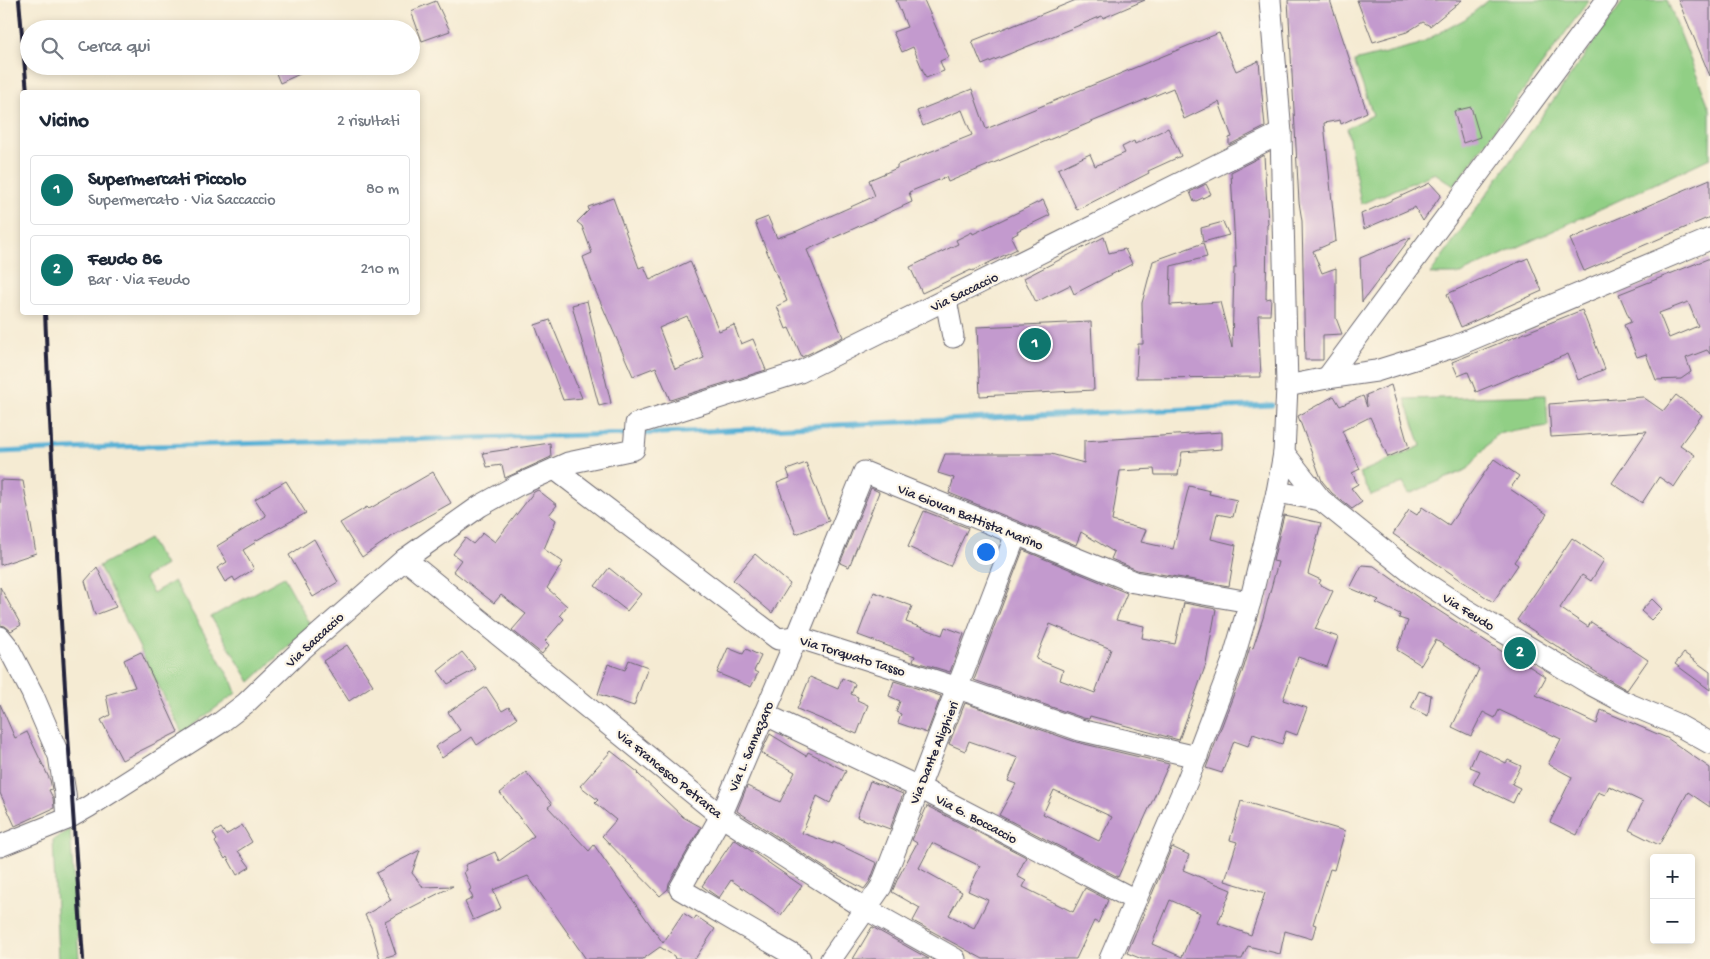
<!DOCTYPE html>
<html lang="it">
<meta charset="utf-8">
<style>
body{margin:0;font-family:"Gochi Hand",sans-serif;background:#f6f6f7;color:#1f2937}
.controls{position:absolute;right:15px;bottom:15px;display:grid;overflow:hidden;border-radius:5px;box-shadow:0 2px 8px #0003}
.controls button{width:45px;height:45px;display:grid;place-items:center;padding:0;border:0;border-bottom:1px solid #e0e1e3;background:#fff;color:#1f2937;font:25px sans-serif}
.you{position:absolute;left:985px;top:551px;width:18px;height:18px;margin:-12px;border:4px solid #fff;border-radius:50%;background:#1a73e8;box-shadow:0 0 0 8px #1a73e833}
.badge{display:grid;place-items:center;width:32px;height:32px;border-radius:50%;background:#0f766e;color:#fff;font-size:16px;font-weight:700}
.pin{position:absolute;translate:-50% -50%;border:2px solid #fff;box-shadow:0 1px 5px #0006}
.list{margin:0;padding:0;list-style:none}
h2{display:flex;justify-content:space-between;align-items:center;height:65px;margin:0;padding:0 20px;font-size:21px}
h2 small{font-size:16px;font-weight:400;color:#747a83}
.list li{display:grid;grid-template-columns:32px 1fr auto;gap:15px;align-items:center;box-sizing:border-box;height:70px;margin:0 10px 10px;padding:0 10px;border:1px solid #e0e1e3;border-radius:5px}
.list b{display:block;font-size:19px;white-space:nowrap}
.list p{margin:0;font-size:16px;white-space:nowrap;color:#747a83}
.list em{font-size:16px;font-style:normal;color:#747a83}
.icon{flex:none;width:28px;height:28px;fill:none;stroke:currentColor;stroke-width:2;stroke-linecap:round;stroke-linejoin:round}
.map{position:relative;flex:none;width:1710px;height:959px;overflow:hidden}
.search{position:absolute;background:#fff;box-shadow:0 2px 8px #0003;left:20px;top:20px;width:400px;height:55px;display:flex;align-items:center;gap:12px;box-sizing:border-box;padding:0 18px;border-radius:28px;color:#747a83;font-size:19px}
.panel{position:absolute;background:#fff;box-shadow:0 2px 8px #0003;left:20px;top:90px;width:400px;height:225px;border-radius:5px}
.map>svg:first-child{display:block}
.green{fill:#91cf85;stroke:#5a7860}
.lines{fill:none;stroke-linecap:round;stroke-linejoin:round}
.stream{stroke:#58b1d5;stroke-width:5}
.building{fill:#c39ace;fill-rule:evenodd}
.minor-casing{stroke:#6c6870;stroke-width:23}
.minor{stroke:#fff;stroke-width:21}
.rail{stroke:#22223b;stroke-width:4}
.labels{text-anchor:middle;stroke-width:4.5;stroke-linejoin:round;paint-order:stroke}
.street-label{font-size:14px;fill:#22223b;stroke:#fcf5e5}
</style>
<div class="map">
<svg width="1710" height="959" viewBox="0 0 1710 959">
<rect width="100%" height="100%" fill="#fcf5e5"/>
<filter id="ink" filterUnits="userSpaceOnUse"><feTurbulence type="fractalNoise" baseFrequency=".02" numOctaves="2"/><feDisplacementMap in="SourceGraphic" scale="10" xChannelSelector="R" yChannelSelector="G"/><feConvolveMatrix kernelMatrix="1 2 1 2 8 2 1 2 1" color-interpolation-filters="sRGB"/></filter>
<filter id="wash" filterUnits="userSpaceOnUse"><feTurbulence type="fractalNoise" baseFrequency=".0096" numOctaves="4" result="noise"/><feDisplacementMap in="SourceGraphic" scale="20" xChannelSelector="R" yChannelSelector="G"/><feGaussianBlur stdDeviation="1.12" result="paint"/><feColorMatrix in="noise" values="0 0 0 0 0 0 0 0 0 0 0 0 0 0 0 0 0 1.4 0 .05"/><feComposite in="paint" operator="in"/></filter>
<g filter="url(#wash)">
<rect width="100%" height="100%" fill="#f5ebd3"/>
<!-- green -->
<g class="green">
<path d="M1489,0H1589L1454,186L1435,173L1361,204L1347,128L1373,115L1354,61L1417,45L1465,19Z"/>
<path d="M1624,0H1667L1710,109V158L1460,274H1430Z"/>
<path d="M1546,395L1548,426L1496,434L1468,469L1409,494L1403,483L1371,495L1359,473L1421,446L1405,399Z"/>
<path d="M149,539L165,565L144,578L153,593L174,581L232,682L236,693L182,733L99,566Z"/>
<path d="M284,577L311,625L250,682L211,617Z"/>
<path d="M70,829L79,959H58L53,840Z"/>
</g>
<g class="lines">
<!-- stream -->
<g class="stream">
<path d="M641,434L1272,405"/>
<path d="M0,452L114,447L630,434"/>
</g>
</g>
<g id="blocks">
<!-- building -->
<g class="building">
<path d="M896,0H924L949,57L940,61L944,71L926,78L913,47L902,52L893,32L907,27Z"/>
<path d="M1076,0H1145L1103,18L1102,16L982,65L972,41L1010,26V27Z"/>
<path d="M1288,0H1330L1367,112L1341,124L1340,120L1324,123L1336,241L1313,251L1322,273L1336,268V318L1342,334L1323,335V360H1305L1302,221L1299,202Z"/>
<path d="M1357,0H1462L1430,26L1423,22L1407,32L1373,42Z"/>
<path d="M1678,0H1710V76Z"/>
<path d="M436,1L450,31L422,41L411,11Z"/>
<path d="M1219,33L1236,71L1259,61L1265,127L1229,145V138L1232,137L1219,102L1184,119L1173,88L948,182L946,177L909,192L912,202L807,250L843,337L802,357L789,328L786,329L777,306L787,301L755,222L768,217L777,238L797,231L875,196L869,180L897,168V165L972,135L962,110L923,126L917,111L972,89L986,129Z"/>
<path d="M273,66H317L280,83Z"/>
<path d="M1471,107L1480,137L1463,143L1454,111Z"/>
<path d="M1168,128L1181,156L1148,171L1149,173L1077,210L1058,169L1090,154L1095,166L1125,153L1122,147L1134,141L1135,144Z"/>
<path d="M1264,155L1268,224L1267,225L1266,299L1271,298L1270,315H1258L1261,377L1136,378L1138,344H1143L1142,303L1153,261L1203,243L1207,257L1171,266L1170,305L1220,302L1232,348L1234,268H1236L1231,172Z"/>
<path d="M1710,179V217L1584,271L1570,239Z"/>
<path d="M1430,183L1441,195L1423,221L1415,207L1364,229L1361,214Z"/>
<path d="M1206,184L1211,194L1194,202L1190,192Z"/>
<path d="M613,198L639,268L644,266L650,280L690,261L719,331L734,325L741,344L753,339L766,370L670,400L656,367L633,376L593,285L583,257L592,253L582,226L577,222L589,210L588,207ZM687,316L704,358L675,369L659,328Z"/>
<path d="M1043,200L1050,215L1017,231L1018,233L1011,237L1017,249L972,271L971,270L922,293L910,267L958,244L956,240L972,232L973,234Z"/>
<path d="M1223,222L1229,235L1203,242L1201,228Z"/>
<path d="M1104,237L1109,253L1125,249L1132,264L1074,294L1070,285L1036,302L1024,278Z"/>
<path d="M1411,237L1362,302L1360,258Z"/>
<path d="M1528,258L1542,291L1461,327L1447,294Z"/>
<path d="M1710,258V354L1707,350L1686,358L1691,372L1681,379L1656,380L1646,354L1637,357L1624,325L1631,322L1619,294ZM1688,302L1698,326L1669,338L1659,313Z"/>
<path d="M587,301L611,403L599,406L572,305Z"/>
<path d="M1582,310L1605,369L1578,380L1568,354L1476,392L1468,372L1458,376L1452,362Z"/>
<path d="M550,320L582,398L563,400L535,325Z"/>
<path d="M1091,322L1094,390L980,396L977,327Z"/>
<path d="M1391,385L1409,448L1388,457L1370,417L1342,431L1360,469L1352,473L1358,484L1351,488L1362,502L1352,509L1332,493L1322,481L1298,416L1334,396L1340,406L1363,396L1367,407L1366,395Z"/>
<path d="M1676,395L1702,415L1680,445L1695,455L1674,487L1659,477L1642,503L1612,483L1647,431L1551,437L1549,404L1643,397L1663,411Z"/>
<path d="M1222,432V449L1182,452L1178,475H1155L1154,469L1120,471L1112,521L1146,530L1141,542L1173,549L1189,486L1210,491L1209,494L1237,500L1233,517L1217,514L1211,539L1236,545L1229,586L1137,570L1111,559L1114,552L1081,532L1076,545L949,493L954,478L938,473L945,454H1051L1084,463V441Z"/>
<path d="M550,443L551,457L505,478L502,465L487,467L483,453Z"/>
<path d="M1494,459L1519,476L1510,489L1547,514L1514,562L1518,565L1493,602L1393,534L1409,510L1417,515L1422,507L1449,525Z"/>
<path d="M806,463L829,521L796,534L777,483L790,478L787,470Z"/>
<path d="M433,472L451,503L394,535L362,557L340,523L367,507L369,509Z"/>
<path d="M0,480L23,481L36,553L0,565Z"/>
<path d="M286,481L306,513L255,541L256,542L243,550L254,569L235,581L233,577L225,582L217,568L227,562L217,546L266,516L255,499Z"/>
<path d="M871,488L879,492L849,567L840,563Z"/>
<path d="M538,490L557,505L549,515L556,520L544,549L563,562L547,588L567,606L560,615L564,619L545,641L549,645L542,654L512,630L526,614L501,595L494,603L453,571L461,560L453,554L465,538L473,544L483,533L495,542L534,492Z"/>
<path d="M924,511L968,528L950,566L908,547Z"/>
<path d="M1284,515L1321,523L1308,574L1321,580L1319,584L1333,591L1315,629L1338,637L1327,667L1298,657L1283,700L1307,708L1297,735L1286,731L1282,744L1253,734L1248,746L1234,741L1222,773L1206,768L1244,667L1250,647L1253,648L1263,618L1278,562L1273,561Z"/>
<path d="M1572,538L1604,560L1591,581L1582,575L1560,608L1588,627L1591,622L1648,660L1627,690L1599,674L1517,620Z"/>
<path d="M314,539L338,582L313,597L289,555Z"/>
<path d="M1023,550L1127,593L1116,620L1144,626L1142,638L1175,644L1184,603L1216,609L1206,664L1179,740L1090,716L1089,719L1083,718L974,680ZM1050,624L1111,649L1095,693L1060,680L1063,670L1036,659Z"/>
<path d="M755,554L790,584L772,613L733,580Z"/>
<path d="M1362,565L1374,566L1419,598L1512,658L1513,656L1546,677L1536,695L1597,724L1601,710L1667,738L1710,768V807L1688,792L1659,845L1629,830L1643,802L1609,786L1605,795L1598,792L1577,835L1550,822L1572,777L1548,764L1561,739L1499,710L1495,718L1483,712L1471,736L1452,727L1479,669L1436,640L1421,665L1397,650L1408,621L1399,618L1400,614L1376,603L1379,600L1350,588Z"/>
<path d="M97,567L116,607L95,615L85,581Z"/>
<path d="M609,568L641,594L627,611L595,586Z"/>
<path d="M0,587L21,625L11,631L5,626L0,625Z"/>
<path d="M874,592L912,606L906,622L942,635L945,627L964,634L950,672L913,661L915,656L858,635Z"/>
<path d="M1652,599L1662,609L1651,620L1641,611Z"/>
<path d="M347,645L373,685L349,701L323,661Z"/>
<path d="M728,648L743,654L746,649L761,656L754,671L758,673L751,687L717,673Z"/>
<path d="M141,652L178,732L122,760L101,720L110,715L106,695L135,687L124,660Z"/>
<path d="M462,652L476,669L448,684L438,671Z"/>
<path d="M1684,653L1710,672V690L1675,664Z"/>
<path d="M629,660L648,667L634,706L598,694L608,664L625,670Z"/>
<path d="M810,677L838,689L842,678L855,684L851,694L858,697L857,700L868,705L857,734L797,709Z"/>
<path d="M894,681L941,696L927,733L898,723L901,714L896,712L900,701L889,696Z"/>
<path d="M486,687L502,711L509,707L517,718L477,745L472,737L442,758L435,747L460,730L448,712Z"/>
<path d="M1419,691L1431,695L1428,716L1411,708Z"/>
<path d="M965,703L1076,742L1169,764L1118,877L999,815L1016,784L1008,781L1018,758L969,741L965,751L949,744ZM1054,790L1112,817L1099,841L1043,814Z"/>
<path d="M0,704L15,738L27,732L50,780L52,789L49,790L53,798L54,808L15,826L0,793Z"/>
<path d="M770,734L806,756L808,752L846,771L830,803L817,796L802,833L833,844V842L877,863L870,881L864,889L827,869L737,811L747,786L780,802L795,772L761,753Z"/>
<path d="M1478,749L1506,763L1508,760L1521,766L1512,784L1520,788L1513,803L1473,784L1480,771L1470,767Z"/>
<path d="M611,751L639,773L638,774L683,817L701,827L669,883L668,889L660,896L602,836L616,820L595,803L598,800L580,786Z"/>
<path d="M526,772L552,804L548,807L589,851L594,845L663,943L683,913L694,920L696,916L715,929L695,959H675L674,956L660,947L643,959H586L528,876L493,890L501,908L473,920L465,902L473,898L469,890L471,889L464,872L467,870L465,865L495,852L499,861L534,836L500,793Z"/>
<path d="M870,781L903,794L890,829L857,817Z"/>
<path d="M1241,801L1345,831L1334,870L1330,869L1313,924L1316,925L1312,939L1285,931L1280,954L1248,946L1242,959H1142L1127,953L1172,847L1189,855L1183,870L1231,890L1218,923L1251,935L1265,893L1225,881L1237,842L1230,840ZM1170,900L1200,913L1182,957L1152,944Z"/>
<path d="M927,806L1026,857L1017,876L1026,881L1023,887L1073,912L1085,888L1108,900L1098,923L1094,921L1076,959H983L913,921L920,908L892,892L898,878L917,843L912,840ZM932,843L980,866L968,891L988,900L974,928L949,915L962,892L919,868Z"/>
<path d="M242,825L252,842L238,851L250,867L237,875L227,857L225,859L215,842L217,840L213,833L221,828L226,835Z"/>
<path d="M734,839L802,886L781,915L731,880L719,898L702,886Z"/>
<path d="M420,850L412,873L423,887L453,886L385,921L396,954L380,959L371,927L365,915L391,900L376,873Z"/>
<path d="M872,927L929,959H853Z"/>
</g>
</g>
</g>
<g filter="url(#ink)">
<use href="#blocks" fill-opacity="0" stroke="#6c6870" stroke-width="1"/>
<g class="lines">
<defs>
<g id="minor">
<path d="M946,300L953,337"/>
<path d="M1327,378L1607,0"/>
<path d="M1287,386L1327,378L1376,371L1453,347L1710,239"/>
<path d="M1284,453L1321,500L1418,578L1465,609L1592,685L1624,702L1676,724L1710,743"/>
<path d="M555,469L778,639L797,637L958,688L1080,730L1197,757"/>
<path d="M1277,492L1321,500"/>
<path d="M405,559L721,816L866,909L955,959"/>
<path d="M0,637L8,647L32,693L59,756L65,793L67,819"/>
<path d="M764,714L918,787L1135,900"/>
<path d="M0,846L67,819L88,807L220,723L246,703L301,650L405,559L480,506L518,485L568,463L634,449L636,424L800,372L1281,133"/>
<path d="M800,959L680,889L721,816L797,637L864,472L1134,582L1250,602"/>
<path d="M831,959L881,887L1016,534"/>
<path d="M1110,959L1188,779L1232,663L1250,602L1277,492L1284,453L1287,386L1281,133L1270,0"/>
</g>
</defs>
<!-- minor casing -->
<use href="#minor" class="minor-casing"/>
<!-- minor -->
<use href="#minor" class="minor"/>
<!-- rail -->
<g class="rail">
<path d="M19,0L27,92"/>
<path d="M45,312C54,528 68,744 83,959"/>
</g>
</g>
</g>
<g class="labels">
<!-- street labels -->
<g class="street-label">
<text transform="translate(964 291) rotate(-26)" y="5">Via Saccaccio</text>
<text transform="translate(971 516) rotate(22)" y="5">Via Giovan Battista Marino</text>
<text transform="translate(1469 611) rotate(32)" y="5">Via Feudo</text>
<text transform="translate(314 639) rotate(-43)" y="5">Via Saccaccio</text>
<text transform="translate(853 655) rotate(17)" y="5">Via Torquato Tasso</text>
<text transform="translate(750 746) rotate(-67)" y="5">Via L. Sannazaro</text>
<text transform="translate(933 752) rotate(-68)" y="5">Via Dante Alighieri</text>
<text transform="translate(670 773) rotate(39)" y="5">Via Francesco Petrarca</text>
<text transform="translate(977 818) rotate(28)" y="5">Via G. Boccaccio</text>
</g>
</g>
</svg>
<div class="controls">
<button>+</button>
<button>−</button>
</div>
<div class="you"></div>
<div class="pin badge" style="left:1035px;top:344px">1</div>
<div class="pin badge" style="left:1520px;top:653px">2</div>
<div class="search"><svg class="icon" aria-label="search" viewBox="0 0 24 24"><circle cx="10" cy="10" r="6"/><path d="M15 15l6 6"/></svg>Cerca qui</div>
<section class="panel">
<h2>Vicino<small>2 risultati</small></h2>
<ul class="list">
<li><span class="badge">1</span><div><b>Supermercati Piccolo</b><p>Supermercato · Via Saccaccio</p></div><em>80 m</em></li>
<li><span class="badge">2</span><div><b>Feudo 86</b><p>Bar · Via Feudo</p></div><em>210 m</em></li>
</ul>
</section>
</div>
